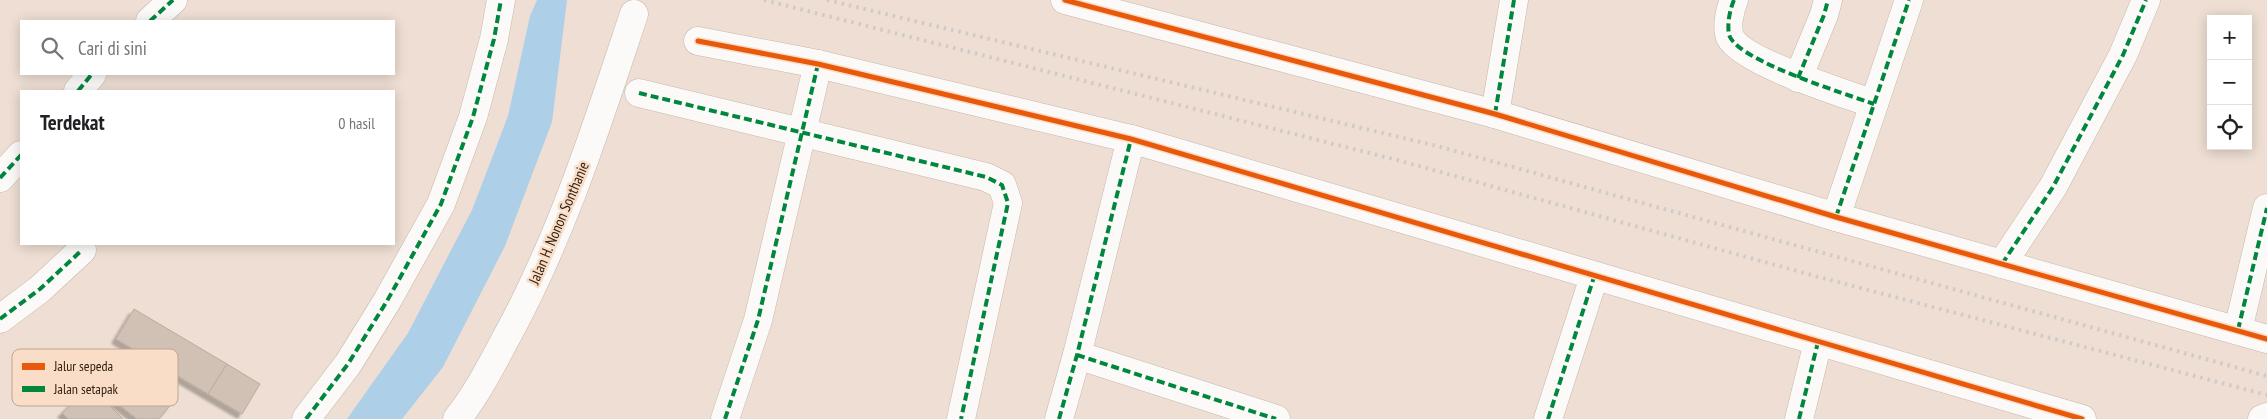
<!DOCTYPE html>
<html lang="id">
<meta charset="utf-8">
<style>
body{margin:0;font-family:"PT Sans Narrow",sans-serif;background:#f6f6f6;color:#202124}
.controls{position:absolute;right:15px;top:15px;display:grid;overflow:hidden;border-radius:0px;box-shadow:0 2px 12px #0003}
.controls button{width:45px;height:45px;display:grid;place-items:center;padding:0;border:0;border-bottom:1px solid #e0e0e0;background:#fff;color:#202124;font:25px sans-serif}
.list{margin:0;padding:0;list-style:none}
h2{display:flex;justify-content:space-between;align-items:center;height:65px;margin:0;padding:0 20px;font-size:21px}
h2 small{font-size:16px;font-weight:400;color:#757577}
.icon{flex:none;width:28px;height:28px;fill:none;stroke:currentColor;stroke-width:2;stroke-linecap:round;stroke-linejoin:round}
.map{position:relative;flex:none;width:2267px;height:419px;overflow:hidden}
.search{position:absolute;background:#fff;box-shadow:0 2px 12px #0003;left:20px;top:20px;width:375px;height:55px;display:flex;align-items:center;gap:12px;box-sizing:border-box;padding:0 18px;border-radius:0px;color:#757577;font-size:19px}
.panel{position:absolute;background:#fff;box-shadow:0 2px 12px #0003;left:20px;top:90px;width:375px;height:155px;border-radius:0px}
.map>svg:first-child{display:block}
.water{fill:#aecfe8}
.building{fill:#d1c1b4;stroke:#baab9f;filter:url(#shadow)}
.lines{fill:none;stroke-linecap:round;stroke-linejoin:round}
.minor-casing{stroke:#c6b7ab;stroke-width:29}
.tertiary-casing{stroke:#c6b7ab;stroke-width:29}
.minor{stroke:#fcfaf8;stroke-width:28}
.tertiary{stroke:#fcfaf8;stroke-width:28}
.rail{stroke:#d0cbc8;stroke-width:4;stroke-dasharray:2.5 5;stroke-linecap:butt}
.quiet{stroke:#00873e;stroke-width:4;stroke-dasharray:8 4;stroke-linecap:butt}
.cycleway-casing{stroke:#faddc7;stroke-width:8}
.cycleway{stroke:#e8590c;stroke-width:5}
.labels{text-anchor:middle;stroke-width:5;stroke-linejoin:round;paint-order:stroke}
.street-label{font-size:15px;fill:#322112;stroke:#faddc7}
.key{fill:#faddc7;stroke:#bea591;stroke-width:1}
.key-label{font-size:14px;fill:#322112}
</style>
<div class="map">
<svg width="2267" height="419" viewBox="0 0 2267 419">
<defs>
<filter id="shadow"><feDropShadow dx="-4.5" dy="4.5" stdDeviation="1" flood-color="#0004"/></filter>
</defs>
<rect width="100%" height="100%" fill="#eeded3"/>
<!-- water -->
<path class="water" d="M537,0H567L552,122L505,246L443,367L402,419H347L408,333L472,210L508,116L530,16Z"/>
<!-- building -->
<g class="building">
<path d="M134,309L227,364L208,394L116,339Z"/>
<path d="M227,364L260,384L242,414L208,394Z"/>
<path d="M134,372L172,403L159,419H137L113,400Z"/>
<path d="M90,386L123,419H68L62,413Z"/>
</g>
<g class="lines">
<defs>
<g id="minor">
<path d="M1065,0L1495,114L1836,217L2267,339"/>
<path d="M1734,0C1730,9 1726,27 1730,37C1742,62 1846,94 1874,104"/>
<path d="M150,21L173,0"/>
<path d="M698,41L818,64L1131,139L2082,419"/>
<path d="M1798,78L1824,15L1828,0"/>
<path d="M78,91L92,74"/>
<path d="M639,93L986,177L1002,185L1008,203L961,419"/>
<path d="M1495,114L1514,0"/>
<path d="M0,178L21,155"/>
<path d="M1836,217L1909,0"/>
<path d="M2002,264L2053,187L2123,55L2146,0"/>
<path d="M0,319L40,289L82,250"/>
<path d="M2238,330L2267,208"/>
<path d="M1077,355L1276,419"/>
<path d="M306,419L348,364L387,301L441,204L473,117L494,39L501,0"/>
<path d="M725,419L758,320L818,64"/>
<path d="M1059,419L1077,355L1131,139"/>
<path d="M1548,419L1594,277"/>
<path d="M1799,419L1818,342"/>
<path d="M2262,419L2267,417"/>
</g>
<path id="tertiary" d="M457,419C477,394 491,366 506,338C562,236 597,125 634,14"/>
</defs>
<!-- minor casing -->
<use href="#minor" class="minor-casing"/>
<!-- tertiary casing -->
<use href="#tertiary" class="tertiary-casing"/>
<!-- minor -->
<use href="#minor" class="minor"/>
<!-- tertiary -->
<use href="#tertiary" class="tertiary"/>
<!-- rail -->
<g class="rail">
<path d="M764,0L1397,160L1815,276L2267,395"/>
<path d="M827,0L1437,146L2267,376"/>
</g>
<!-- quiet -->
<g class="quiet">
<path d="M1734,0C1730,9 1726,27 1730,37C1742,62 1846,94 1874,104"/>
<path d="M150,21L173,0"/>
<path d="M1798,78L1824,15L1828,0"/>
<path d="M78,91L92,74"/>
<path d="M639,93L986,177L1002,185L1008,203L961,419"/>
<path d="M1495,114L1514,0"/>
<path d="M0,178L21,155"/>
<path d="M1836,217L1909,0"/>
<path d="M2002,264L2053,187L2123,55L2146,0"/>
<path d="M0,319L40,289L82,250"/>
<path d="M2238,330L2267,208"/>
<path d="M1077,355L1276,419"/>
<path d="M306,419L348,364L387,301L441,204L473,117L494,39L501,0"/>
<path d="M725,419L758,320L818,64"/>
<path d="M1059,419L1077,355L1131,139"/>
<path d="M1548,419L1594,277"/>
<path d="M1799,419L1818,342"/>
</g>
<defs>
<g id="cycleway">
<path d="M1065,0L1495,114L1836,217L2267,339"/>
<path d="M698,41L818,64L1131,139L2082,419"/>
</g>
</defs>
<!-- cycleway casing -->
<use href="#cycleway" class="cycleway-casing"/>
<!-- cycleway -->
<use href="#cycleway" class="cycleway"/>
</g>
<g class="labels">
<!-- street labels -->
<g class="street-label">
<text transform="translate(559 223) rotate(-67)" y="5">Jalan H. Nonon Sonthanie</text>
</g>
</g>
<!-- legend -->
<rect x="12" y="349" width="166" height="57" rx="8" class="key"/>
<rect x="22" y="363" width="23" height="7" fill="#e8590c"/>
<rect x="22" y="386" width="23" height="6" fill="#00873e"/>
<g class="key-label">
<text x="54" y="371">Jalur sepeda</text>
<text x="54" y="394">Jalan setapak</text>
</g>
</svg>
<div class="controls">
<button>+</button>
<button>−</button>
<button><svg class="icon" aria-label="locate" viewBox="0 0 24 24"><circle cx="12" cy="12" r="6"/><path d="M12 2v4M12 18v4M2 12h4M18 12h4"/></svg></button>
</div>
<div class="search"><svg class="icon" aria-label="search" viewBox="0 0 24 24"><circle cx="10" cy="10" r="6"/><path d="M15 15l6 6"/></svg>Cari di sini</div>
<section class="panel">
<h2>Terdekat<small>0 hasil</small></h2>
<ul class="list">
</ul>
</section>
</div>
